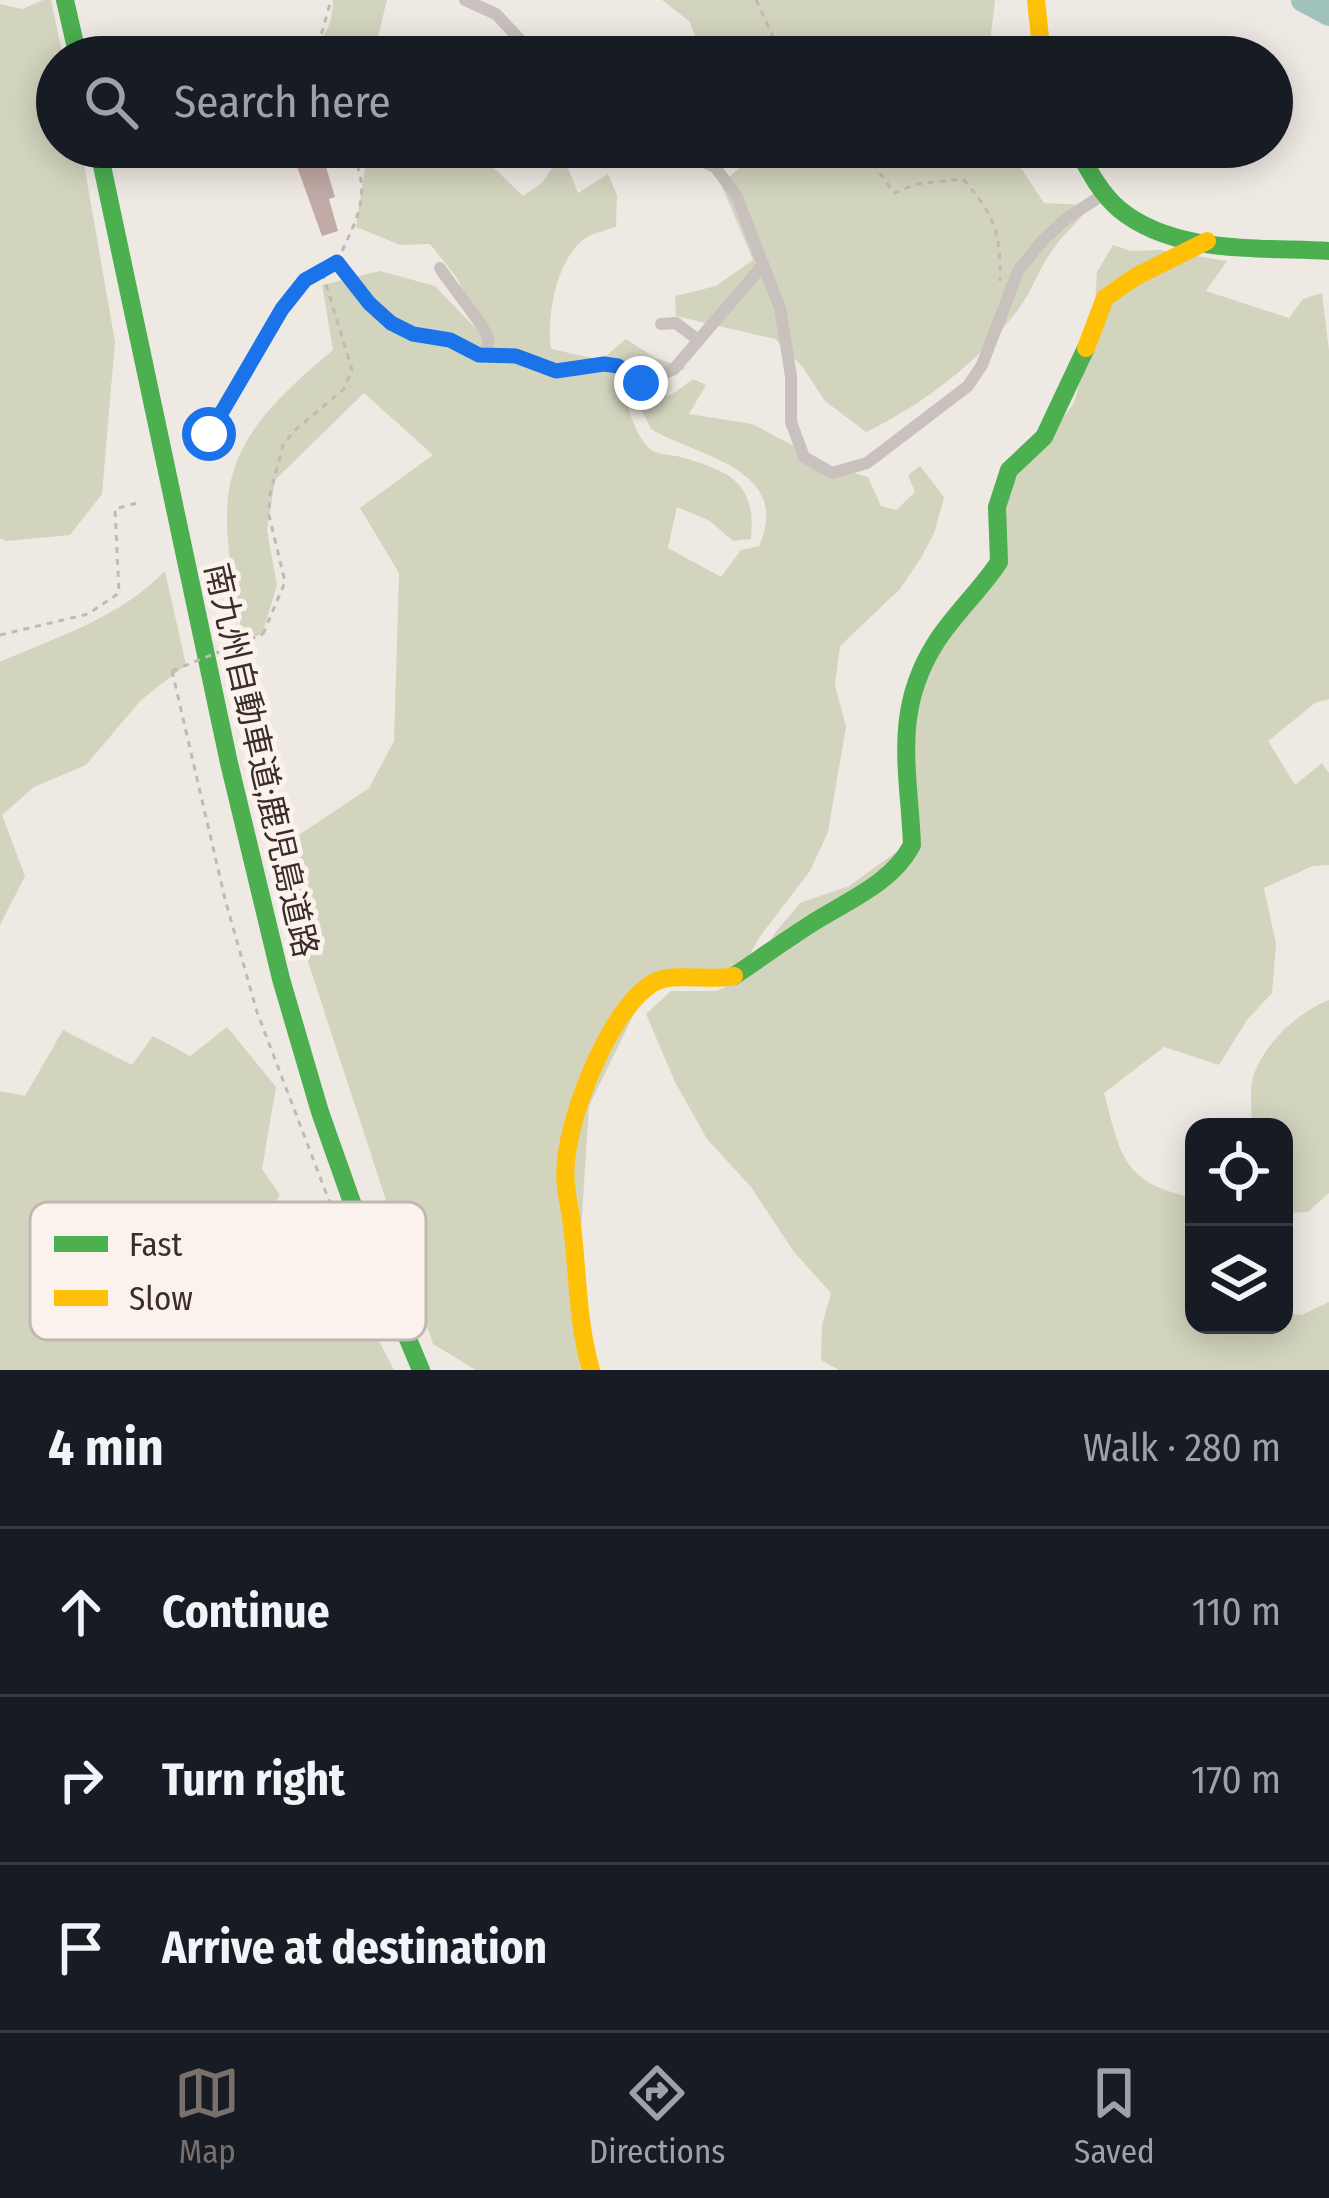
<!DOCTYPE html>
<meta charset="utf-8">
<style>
body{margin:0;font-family:"Fira Sans Condensed","Noto Sans JP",sans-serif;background:#242831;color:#f1f3f6}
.controls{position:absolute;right:36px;bottom:36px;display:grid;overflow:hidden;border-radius:24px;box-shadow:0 6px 30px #0003}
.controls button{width:108px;height:108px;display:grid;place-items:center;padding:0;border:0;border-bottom:3px solid #363941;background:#171b24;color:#f1f3f6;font:60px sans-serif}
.stop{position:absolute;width:36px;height:36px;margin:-27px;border:9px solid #1a73e8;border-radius:50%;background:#fff}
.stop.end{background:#1a73e8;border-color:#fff;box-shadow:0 3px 12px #0008}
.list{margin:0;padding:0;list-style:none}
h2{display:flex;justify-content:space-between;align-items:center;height:156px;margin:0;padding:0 48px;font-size:51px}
h2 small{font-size:39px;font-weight:400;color:#9ea1a6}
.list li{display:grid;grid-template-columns:78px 1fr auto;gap:36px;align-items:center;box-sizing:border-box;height:168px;padding:0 48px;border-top:3px solid #363941}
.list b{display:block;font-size:45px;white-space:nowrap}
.list em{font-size:39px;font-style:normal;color:#9ea1a6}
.icon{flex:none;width:66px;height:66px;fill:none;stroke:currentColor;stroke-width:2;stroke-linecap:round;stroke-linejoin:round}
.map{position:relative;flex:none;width:1329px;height:1370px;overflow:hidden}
.search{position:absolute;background:#171b24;box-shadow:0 6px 30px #0003;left:36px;right:36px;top:36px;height:132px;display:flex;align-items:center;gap:30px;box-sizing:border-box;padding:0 42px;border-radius:66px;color:#9ea1a6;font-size:45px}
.sheet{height:660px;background:#171b24}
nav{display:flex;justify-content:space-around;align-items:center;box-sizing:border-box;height:168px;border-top:3px solid #363941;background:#171b24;font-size:33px;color:#9ea1a6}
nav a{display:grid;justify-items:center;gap:6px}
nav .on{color:#796f6b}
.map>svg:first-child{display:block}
.green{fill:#d3d4be}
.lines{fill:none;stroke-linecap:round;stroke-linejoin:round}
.river{stroke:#a0c2bd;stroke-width:24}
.building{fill:#c2aba6}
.path{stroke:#c1b9b5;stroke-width:3;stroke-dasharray:6 6;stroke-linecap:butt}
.street{stroke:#c8c1bd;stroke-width:12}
.fast{stroke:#4caf50;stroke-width:18}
.slow{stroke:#ffc107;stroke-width:18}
.path-bridge{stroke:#c1b9b5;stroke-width:3;stroke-dasharray:6 6;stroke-linecap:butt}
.route{stroke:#1a73e8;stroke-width:15}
.labels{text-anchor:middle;stroke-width:10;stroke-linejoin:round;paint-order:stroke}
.street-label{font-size:33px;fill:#3a2d2a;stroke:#fbf2ed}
.key{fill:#fbf2ed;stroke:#c1b7b2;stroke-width:3}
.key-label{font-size:33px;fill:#3a2d2a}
</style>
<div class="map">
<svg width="1329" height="1370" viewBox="0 0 1329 1370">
<rect width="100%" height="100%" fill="#efe9e4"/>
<!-- green -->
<g class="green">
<path d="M43,0H51L63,57H57V147H81L115,342L102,494L70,535L6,541L0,538V4L22,9Z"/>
<path d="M333,0H387L377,41L379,57H290C319,40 331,40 333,0Z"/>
<path d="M662,0H995L991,34L995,57H704L689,21Z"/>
<path d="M351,147H437L443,155L451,147H497L494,168L523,196L542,183L562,153L578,193L608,174L617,195L616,227C608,230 597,232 589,236C557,254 546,316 551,349L601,360L626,339L655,358L687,368L623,392C629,410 637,441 653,451C659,455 673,455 681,457C732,472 756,483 751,539L733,541L710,521L677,507L668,548L721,577L741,550L759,546C793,468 698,457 651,429L641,409L647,399L671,395L693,379L706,385L689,414L752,424L833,467L868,477L881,506L896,510L915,492L908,475L920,466L944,497L935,531L921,558L900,589L840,646L835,685L846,727L828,832L810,871L761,935L744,964L714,980H671L650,995L635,1012L589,1106L575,1324L581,1370H476L433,1344L296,925L278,849L369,788L394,741L399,573L360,508L433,455L364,393L275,480L267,530L277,585L262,635L243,638C215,490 212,450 333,350L322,285L380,271L435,286L483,336L457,278L430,244L400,245L356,227L365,167Z"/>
<path d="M743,147H1028L1015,159L1044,203L1089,205C1079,223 1065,232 1054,248C1041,265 1034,286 1022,304C984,358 925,404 866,432L825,401L802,366L775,339L676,316L675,296L716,286L753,260L721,184L744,164Z"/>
<path d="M1113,245L1131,251L1159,250L1227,261L1206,291L1289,318L1303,299L1322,293L1329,351V699L1315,703L1268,741L1295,785L1322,763L1329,773V865L1313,866L1264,888L1276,944L1272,993L1247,1020L1219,1065L1164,1047L1104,1093C1121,1157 1123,1183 1194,1198V1325H1284V1313L1302,1315L1329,1302V1370H839L821,1360L822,1325L831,1293L794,1252L751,1187L707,1139L675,1082L646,1014L671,991H717L751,973L775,933L800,903L849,886L906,845L905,768L916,689L976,595L992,553L988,510L1005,480L1048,438L1074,403L1093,337L1097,272Z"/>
<path d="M165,571L186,665L141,700L86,765L34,787L2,815L25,876L0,925V662C57,637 121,617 165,571Z"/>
<path d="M1329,1000V1193L1308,1212L1284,1213V1127H1252C1252,1112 1249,1091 1253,1077C1264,1043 1297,1013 1329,1000Z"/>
<path d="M227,1027L276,1087L262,1169L280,1195L236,1264L240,1303L277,1311L341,1268L394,1370H0V1091L25,1096L63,1030L132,1065L153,1036L190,1056Z"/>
</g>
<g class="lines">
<!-- river -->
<path class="river" d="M1303,0L1329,14"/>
</g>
<!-- building -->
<path class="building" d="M290,147H320L335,197L329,199L338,231L322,236Z"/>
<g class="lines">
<!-- path -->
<g class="path">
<path d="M756,0L783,57"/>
<path d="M315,57L331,0"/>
<path d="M844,147L864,150L894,193L917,184L963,179C995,216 1001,233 1000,281"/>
<path d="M342,251C360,213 372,189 349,147"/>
<path d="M209,433C238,383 273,298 324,270"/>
<path d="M263,634L285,582L269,515L270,494L283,445L294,431L344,389L352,370L322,271"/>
<path d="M0,635L88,614L119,593L115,509L137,503"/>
<path d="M172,671L225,899L257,1012L346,1245"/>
</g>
<!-- street -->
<g class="street">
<path d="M465,0L496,14L524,44L547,57"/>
<path d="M671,147L715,167L736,195L780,308L791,376V422L804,457L832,473L867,463L968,386L982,365L1018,271L1042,241L1067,218L1104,194"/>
<path d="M337,262L369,303L391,323L414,334L450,340L479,355L516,356L556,371L604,364L618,366L641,384L674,369L763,265"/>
<path d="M440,268C449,283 484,325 487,336C490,344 487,347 484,355"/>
<path d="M661,324L676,323L698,340"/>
</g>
<!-- fast -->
<g class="fast">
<path d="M65,0L78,57"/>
<path d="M98,147L229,763L281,979L320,1112L360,1225L421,1370"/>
<path d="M1076,147C1088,169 1100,193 1119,209C1174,255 1262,247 1329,251"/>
<path d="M734,976C761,958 787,939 814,922C849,900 892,883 912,845C909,771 892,713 935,644C953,615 980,591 999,562L997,507L1009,470L1044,437L1086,348"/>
</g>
<!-- slow -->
<g class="slow">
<path d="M1036,0L1042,57"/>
<path d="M1086,348L1105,298L1135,277L1207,241"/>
<path d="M591,1370C578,1325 578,1280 573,1234C571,1209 563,1187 566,1161C570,1112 610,1009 653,983C673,971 710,982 734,976"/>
</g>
<!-- path-bridge -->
<path class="path-bridge" d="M172,671L263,634"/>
</g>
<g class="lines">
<!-- route -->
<path class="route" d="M209,434L282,309L305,280L337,262L369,303L391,323L413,334L450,340L479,355L516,356L556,371L604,364L618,366L641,383"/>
</g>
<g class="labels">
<!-- street labels -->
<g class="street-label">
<text transform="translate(262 760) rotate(77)" y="12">南九州自動車道;鹿児島道路</text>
</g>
</g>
<!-- legend -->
<rect x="30" y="1202" width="396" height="138" rx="18" class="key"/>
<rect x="54" y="1236" width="54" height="16" fill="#4caf50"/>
<rect x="54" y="1290" width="54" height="16" fill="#ffc107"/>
<g class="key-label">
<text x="129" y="1256">Fast</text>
<text x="129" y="1310">Slow</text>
</g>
</svg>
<div class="controls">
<button><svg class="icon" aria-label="locate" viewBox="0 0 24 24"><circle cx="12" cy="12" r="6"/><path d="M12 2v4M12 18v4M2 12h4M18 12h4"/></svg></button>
<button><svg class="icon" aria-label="layers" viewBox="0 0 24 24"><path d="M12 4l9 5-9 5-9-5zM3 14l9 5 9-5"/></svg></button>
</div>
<div class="stop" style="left:209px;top:434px"></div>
<div class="stop end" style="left:641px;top:383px"></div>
<div class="search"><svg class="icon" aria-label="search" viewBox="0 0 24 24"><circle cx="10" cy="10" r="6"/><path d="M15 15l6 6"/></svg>Search here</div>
</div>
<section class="sheet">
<h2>4 min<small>Walk · 280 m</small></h2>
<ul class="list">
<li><svg class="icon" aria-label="ahead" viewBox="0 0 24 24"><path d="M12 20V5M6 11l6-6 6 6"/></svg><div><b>Continue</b></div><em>110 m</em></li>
<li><svg class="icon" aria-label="right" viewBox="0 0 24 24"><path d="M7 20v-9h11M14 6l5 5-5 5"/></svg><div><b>Turn right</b></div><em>170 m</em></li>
<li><svg class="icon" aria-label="arrive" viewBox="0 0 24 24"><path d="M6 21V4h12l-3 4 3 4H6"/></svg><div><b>Arrive at destination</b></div></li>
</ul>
</section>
<nav>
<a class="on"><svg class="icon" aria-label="map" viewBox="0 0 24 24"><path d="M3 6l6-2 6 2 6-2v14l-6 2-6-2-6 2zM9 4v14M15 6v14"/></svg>Map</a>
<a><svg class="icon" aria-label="directions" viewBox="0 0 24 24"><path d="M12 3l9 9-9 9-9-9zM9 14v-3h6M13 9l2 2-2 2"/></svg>Directions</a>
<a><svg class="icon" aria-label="saved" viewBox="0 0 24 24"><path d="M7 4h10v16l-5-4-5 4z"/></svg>Saved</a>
</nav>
